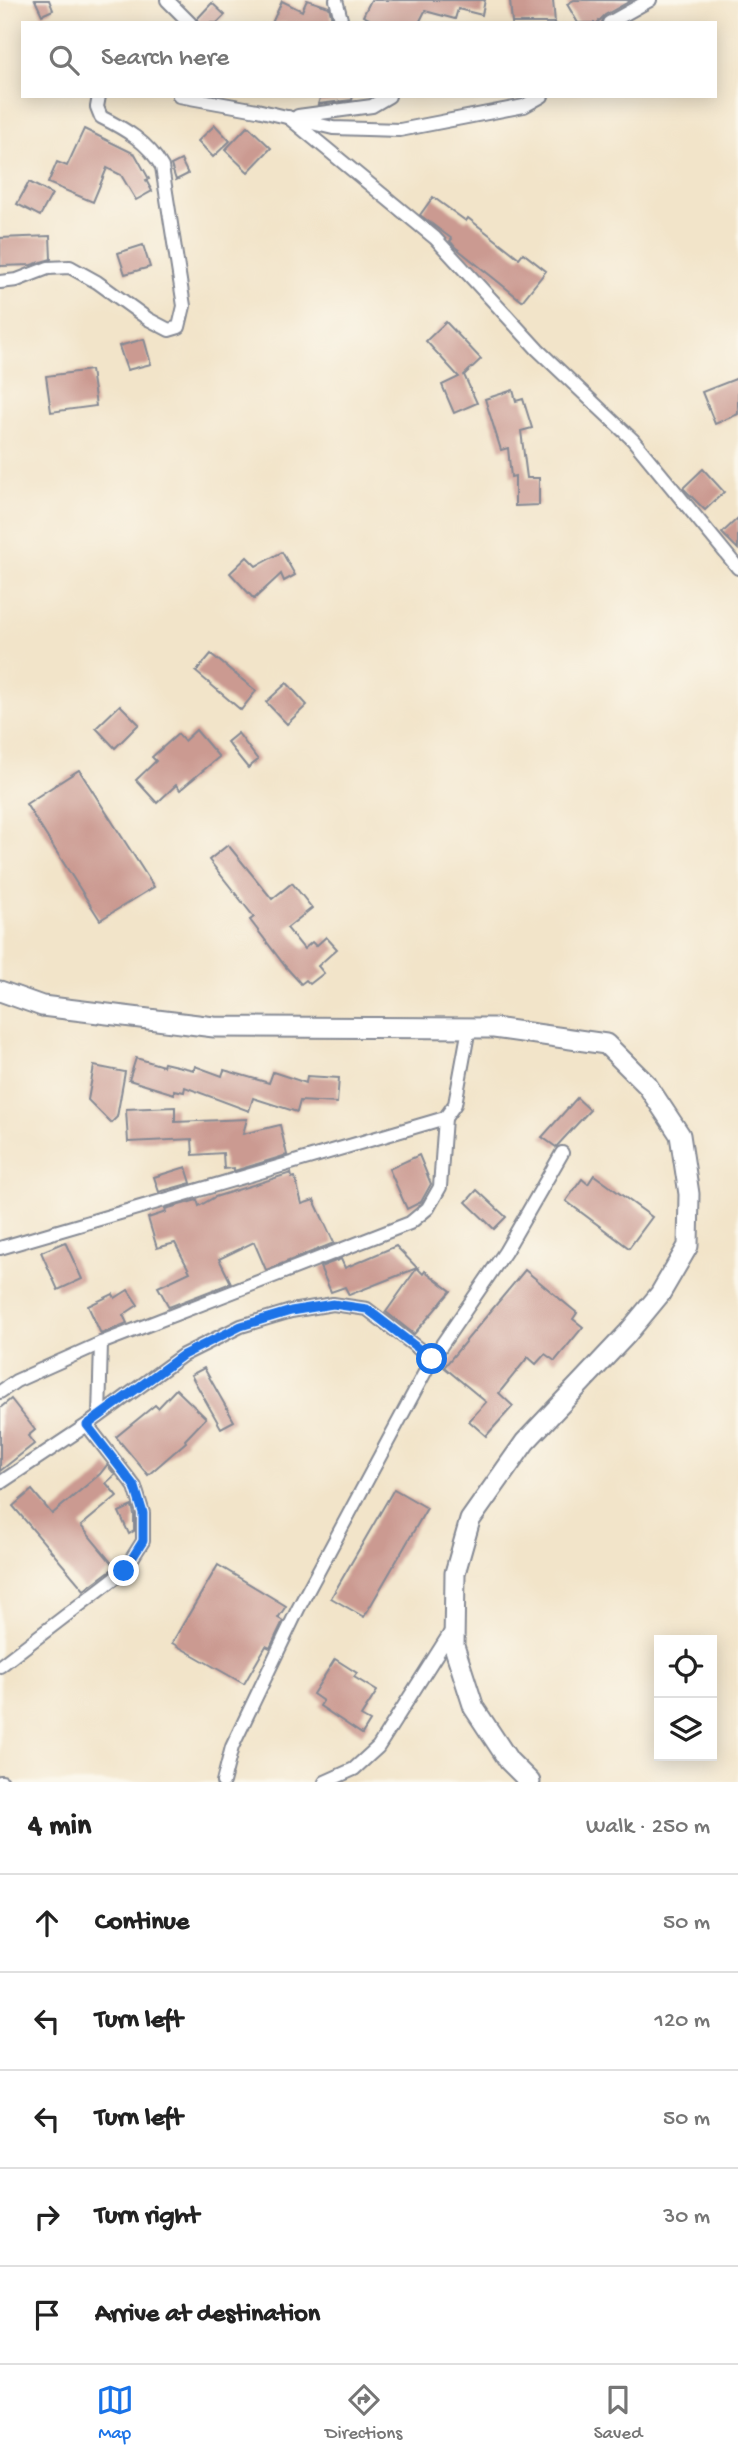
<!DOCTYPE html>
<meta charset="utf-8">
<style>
body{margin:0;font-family:"Gochi Hand",sans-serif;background:#f6f6f6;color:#222}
.controls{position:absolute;right:21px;bottom:21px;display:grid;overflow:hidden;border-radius:0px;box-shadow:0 4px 18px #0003}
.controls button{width:63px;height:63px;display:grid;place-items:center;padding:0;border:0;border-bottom:2px solid #e0e0e0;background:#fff;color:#222;font:35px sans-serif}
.stop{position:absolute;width:21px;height:21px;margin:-16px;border:5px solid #1a73e8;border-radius:50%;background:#fff}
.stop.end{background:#1a73e8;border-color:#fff;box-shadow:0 2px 7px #0008}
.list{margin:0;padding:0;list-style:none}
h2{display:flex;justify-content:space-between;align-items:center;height:91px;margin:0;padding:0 28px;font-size:30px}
h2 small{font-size:23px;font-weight:400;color:#767676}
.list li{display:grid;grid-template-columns:46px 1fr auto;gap:21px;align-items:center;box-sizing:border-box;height:98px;padding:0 28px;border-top:2px solid #e0e0e0}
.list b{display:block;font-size:26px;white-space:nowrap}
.list em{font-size:23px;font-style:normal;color:#767676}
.icon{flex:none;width:38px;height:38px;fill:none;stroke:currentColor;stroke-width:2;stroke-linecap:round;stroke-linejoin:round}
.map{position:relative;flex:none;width:738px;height:1782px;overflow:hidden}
.search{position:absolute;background:#fff;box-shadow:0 4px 18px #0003;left:21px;right:21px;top:21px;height:77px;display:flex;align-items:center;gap:18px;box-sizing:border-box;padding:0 24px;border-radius:0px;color:#767676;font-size:26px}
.sheet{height:581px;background:#fff}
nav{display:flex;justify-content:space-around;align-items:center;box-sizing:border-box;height:98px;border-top:2px solid #e0e0e0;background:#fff;font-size:19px;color:#767676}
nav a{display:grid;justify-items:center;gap:4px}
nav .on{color:#1a73e8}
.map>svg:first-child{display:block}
.building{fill:#cb9a91}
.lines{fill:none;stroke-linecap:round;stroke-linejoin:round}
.street-casing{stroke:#868a94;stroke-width:16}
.primary-casing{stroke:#868a94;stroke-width:23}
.street{stroke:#fff;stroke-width:12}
.primary{stroke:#fff;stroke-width:19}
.route{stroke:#1a73e8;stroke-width:9}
</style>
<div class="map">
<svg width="738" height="1782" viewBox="0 0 738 1782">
<rect width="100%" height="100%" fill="#fbf7ec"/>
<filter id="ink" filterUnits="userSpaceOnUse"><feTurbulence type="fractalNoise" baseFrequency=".0143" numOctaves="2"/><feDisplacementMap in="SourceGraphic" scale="14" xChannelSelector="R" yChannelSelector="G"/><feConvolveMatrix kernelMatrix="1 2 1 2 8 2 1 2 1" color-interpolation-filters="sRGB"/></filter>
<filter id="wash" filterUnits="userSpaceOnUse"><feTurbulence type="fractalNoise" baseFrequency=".00686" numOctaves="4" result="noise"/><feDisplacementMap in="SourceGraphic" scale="28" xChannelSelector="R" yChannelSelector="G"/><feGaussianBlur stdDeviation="1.57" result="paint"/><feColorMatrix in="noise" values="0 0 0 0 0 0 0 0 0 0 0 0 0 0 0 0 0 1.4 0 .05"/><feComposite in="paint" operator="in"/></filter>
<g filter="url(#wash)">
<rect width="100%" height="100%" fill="#f2e4c9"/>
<g id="blocks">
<!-- building -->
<g class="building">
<path d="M35,0H49L53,10L42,15Z"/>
<path d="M307,0L329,7L333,23H272L282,1L302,11Z"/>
<path d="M371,0H485L482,15L458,9L455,19L425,11L419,23H377L363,16Z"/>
<path d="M510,0H553L555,23H512Z"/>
<path d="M574,0H632L605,15L597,23H578L567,4Z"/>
<path d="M212,3L225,15L217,23H199L197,19Z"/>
<path d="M321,96H353L352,100L318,104Z"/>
<path d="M215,125L230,141L213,157L198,141Z"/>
<path d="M248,126L271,148L248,172L225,150Z"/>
<path d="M84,129L135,154L149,179L146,180L152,191L136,200L121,175L107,168L93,202L48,183L57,162L67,166Z"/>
<path d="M181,160L188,174L176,180L171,165Z"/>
<path d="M29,182L52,194L40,216L17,204Z"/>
<path d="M433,197L466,221L468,218L519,258L523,253L546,271L522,301L455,247L450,241L452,239L420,215Z"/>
<path d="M50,236L51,259L31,265L0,266V238Z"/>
<path d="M143,245L150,267L125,274L118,253Z"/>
<path d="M446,322L481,359L464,375L477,403L454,413L442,385L459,377L426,341Z"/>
<path d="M144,339L151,364L127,370L119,346Z"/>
<path d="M91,370L96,406L51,412L46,376Z"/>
<path d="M738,378V414L715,424L702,392Z"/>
<path d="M513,390L516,401L523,399L532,428L521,431L527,478H539V505L515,506V476L511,477L508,448L501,450L485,399Z"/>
<path d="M703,469L724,492L705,510L683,488Z"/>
<path d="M738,518V549L722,533Z"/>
<path d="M282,552L295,575L284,581L281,574L254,599L230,573L247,557L256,566Z"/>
<path d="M211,654L256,691L241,710L196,672Z"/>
<path d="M287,683L307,705L287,724L266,702Z"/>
<path d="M120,705L139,724L115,748L96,728Z"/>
<path d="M196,730L219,757L180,790L176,785L157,803L136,780L156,761L152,757L178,734L184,741Z"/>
<path d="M238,733L258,760L248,768L227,742Z"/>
<path d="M79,770L154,887L100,920L26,804Z"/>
<path d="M228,845L272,899L292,883L312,908L287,928L304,949L312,942L316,946L326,937L337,949L318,966L324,973L310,984L306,980L301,984L285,966L250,920L254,917L209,860Z"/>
<path d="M136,1058L163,1066L164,1063L194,1070L195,1066L222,1076L224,1070L269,1083L273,1072L306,1083L307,1076L339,1078L337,1103L300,1101L297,1112L253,1098L249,1111L185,1087L184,1092L174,1090V1094L129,1080Z"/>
<path d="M94,1066L125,1072L117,1117L111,1123L88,1100Z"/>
<path d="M577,1098L590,1110L556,1147L542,1137Z"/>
<path d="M175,1107V1122L247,1119L243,1134L280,1125L287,1155L234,1171V1168L224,1169L223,1153L193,1155L192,1139L128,1142L126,1109Z"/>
<path d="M419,1155L431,1184L421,1202L407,1209L389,1169Z"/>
<path d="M186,1167L191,1183L159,1192L154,1177Z"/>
<path d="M291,1173L292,1178L295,1177L302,1204L314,1200L334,1243L266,1270L254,1242L219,1259L231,1283L169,1307L158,1287L190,1272L175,1243L157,1248L148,1218L166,1212L165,1209L197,1200L199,1206L215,1197Z"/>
<path d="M594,1175L652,1217L629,1248L566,1201L582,1179L588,1184Z"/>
<path d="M477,1190L506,1217L494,1229L466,1202Z"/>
<path d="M65,1242L82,1279L58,1290L41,1252Z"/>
<path d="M396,1246L423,1274L425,1271L451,1291L414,1334L386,1312L417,1268L349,1295L345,1287L331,1292L320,1267L341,1259L345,1268Z"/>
<path d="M525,1270L577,1313L573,1319L583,1327L555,1361L545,1354L536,1364L528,1357L499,1393L513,1406L486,1436L469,1421L486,1402L444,1367Z"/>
<path d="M128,1290L138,1305L123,1315L127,1323L101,1334L88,1306L113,1294L115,1298Z"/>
<path d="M204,1368L234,1421L221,1428L191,1375Z"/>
<path d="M176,1389L206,1418L185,1440L186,1442L148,1475L116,1437L155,1405L158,1408Z"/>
<path d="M11,1399L35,1430L28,1436L34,1444L0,1471V1408Z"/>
<path d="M107,1465L115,1475L106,1483L117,1496L81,1526L115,1567L84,1590L13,1506L32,1490L52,1514L100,1474Z"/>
<path d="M394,1489L427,1508L364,1617L331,1598Z"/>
<path d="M132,1506L134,1514V1531L129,1534L119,1512Z"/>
<path d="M218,1565L286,1606L278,1618L283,1621L270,1648L266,1646L244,1684L172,1643Z"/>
<path d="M335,1659L357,1673L354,1677L377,1691L361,1716L370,1721L362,1734L320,1706L323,1701L313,1694Z"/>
</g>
</g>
</g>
<g filter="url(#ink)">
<use href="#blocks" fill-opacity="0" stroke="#868a94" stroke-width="2"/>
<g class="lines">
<defs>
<g id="street">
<path d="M167,0L190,23"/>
<path d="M336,0L342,23"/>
<path d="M609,23L650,0"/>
<path d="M179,96L257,110L333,128L400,130L524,106L542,96"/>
<path d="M298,116L372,106L389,96"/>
<path d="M288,117L435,238L538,350L633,440L738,568"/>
<path d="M0,282L17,280L48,268L70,267L97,282L148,319L169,330L179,327L184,306L162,167C148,142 125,129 101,117L97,107L99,96"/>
<path d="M0,1248L445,1118L455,1104L469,1028"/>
<path d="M0,1392L16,1381L101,1343L410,1223L428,1208L440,1187L445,1118"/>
<path d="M99,1416L101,1343"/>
<path d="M0,1483L87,1425L183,1355L241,1326L291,1311L333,1304L367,1309L432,1359"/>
<path d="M0,1666L124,1571L143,1541V1513L135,1487L87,1425"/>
<path d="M0,1782H2"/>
<path d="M223,1782L232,1747L298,1609L432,1359L505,1252L562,1153"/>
<path d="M325,1782L354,1769L378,1747L452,1630"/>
</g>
<path id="primary" d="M0,991L42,1006L214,1027L494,1028L606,1044L647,1085L680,1135L689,1194L688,1246L660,1294L627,1334L525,1442L470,1520L455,1573L454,1646L474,1708L509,1761L530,1782"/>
</defs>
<!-- street casing -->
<use href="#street" class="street-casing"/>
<!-- primary casing -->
<use href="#primary" class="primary-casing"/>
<!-- street -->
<use href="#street" class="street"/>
<!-- primary -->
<use href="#primary" class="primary"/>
</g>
</g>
<g class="lines" filter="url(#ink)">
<!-- route -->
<path class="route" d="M124,1571L143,1541V1513L135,1487L87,1425L183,1355L241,1326L291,1311L333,1304L367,1309L432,1359"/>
</g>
</svg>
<div class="controls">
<button><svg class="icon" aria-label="locate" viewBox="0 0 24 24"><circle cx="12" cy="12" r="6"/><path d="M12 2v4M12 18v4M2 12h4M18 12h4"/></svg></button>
<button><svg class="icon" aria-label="layers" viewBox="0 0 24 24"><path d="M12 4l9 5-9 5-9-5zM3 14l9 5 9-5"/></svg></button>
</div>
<div class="stop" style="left:432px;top:1359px"></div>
<div class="stop end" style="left:124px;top:1571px"></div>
<div class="search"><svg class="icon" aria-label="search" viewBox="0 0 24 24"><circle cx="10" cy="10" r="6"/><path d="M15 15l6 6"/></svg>Search here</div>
</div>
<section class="sheet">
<h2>4 min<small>Walk · 250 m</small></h2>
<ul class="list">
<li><svg class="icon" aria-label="ahead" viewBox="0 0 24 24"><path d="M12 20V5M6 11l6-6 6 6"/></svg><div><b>Continue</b></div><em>50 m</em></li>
<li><svg class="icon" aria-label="left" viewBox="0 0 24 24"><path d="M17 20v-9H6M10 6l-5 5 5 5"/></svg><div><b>Turn left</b></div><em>120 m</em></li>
<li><svg class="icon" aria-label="left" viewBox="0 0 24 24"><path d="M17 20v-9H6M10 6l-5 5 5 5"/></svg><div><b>Turn left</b></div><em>50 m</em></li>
<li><svg class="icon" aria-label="right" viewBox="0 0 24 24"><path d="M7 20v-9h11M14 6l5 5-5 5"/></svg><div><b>Turn right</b></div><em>30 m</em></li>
<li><svg class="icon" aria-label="arrive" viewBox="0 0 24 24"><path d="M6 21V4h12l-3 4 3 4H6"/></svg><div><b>Arrive at destination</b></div></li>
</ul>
</section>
<nav>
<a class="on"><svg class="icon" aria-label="map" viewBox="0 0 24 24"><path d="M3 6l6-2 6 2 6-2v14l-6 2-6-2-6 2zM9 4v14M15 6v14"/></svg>Map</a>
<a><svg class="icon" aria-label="directions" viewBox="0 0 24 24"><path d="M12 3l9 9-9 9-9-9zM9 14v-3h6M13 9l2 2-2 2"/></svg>Directions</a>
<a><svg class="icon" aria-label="saved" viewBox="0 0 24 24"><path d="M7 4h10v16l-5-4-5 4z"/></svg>Saved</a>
</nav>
